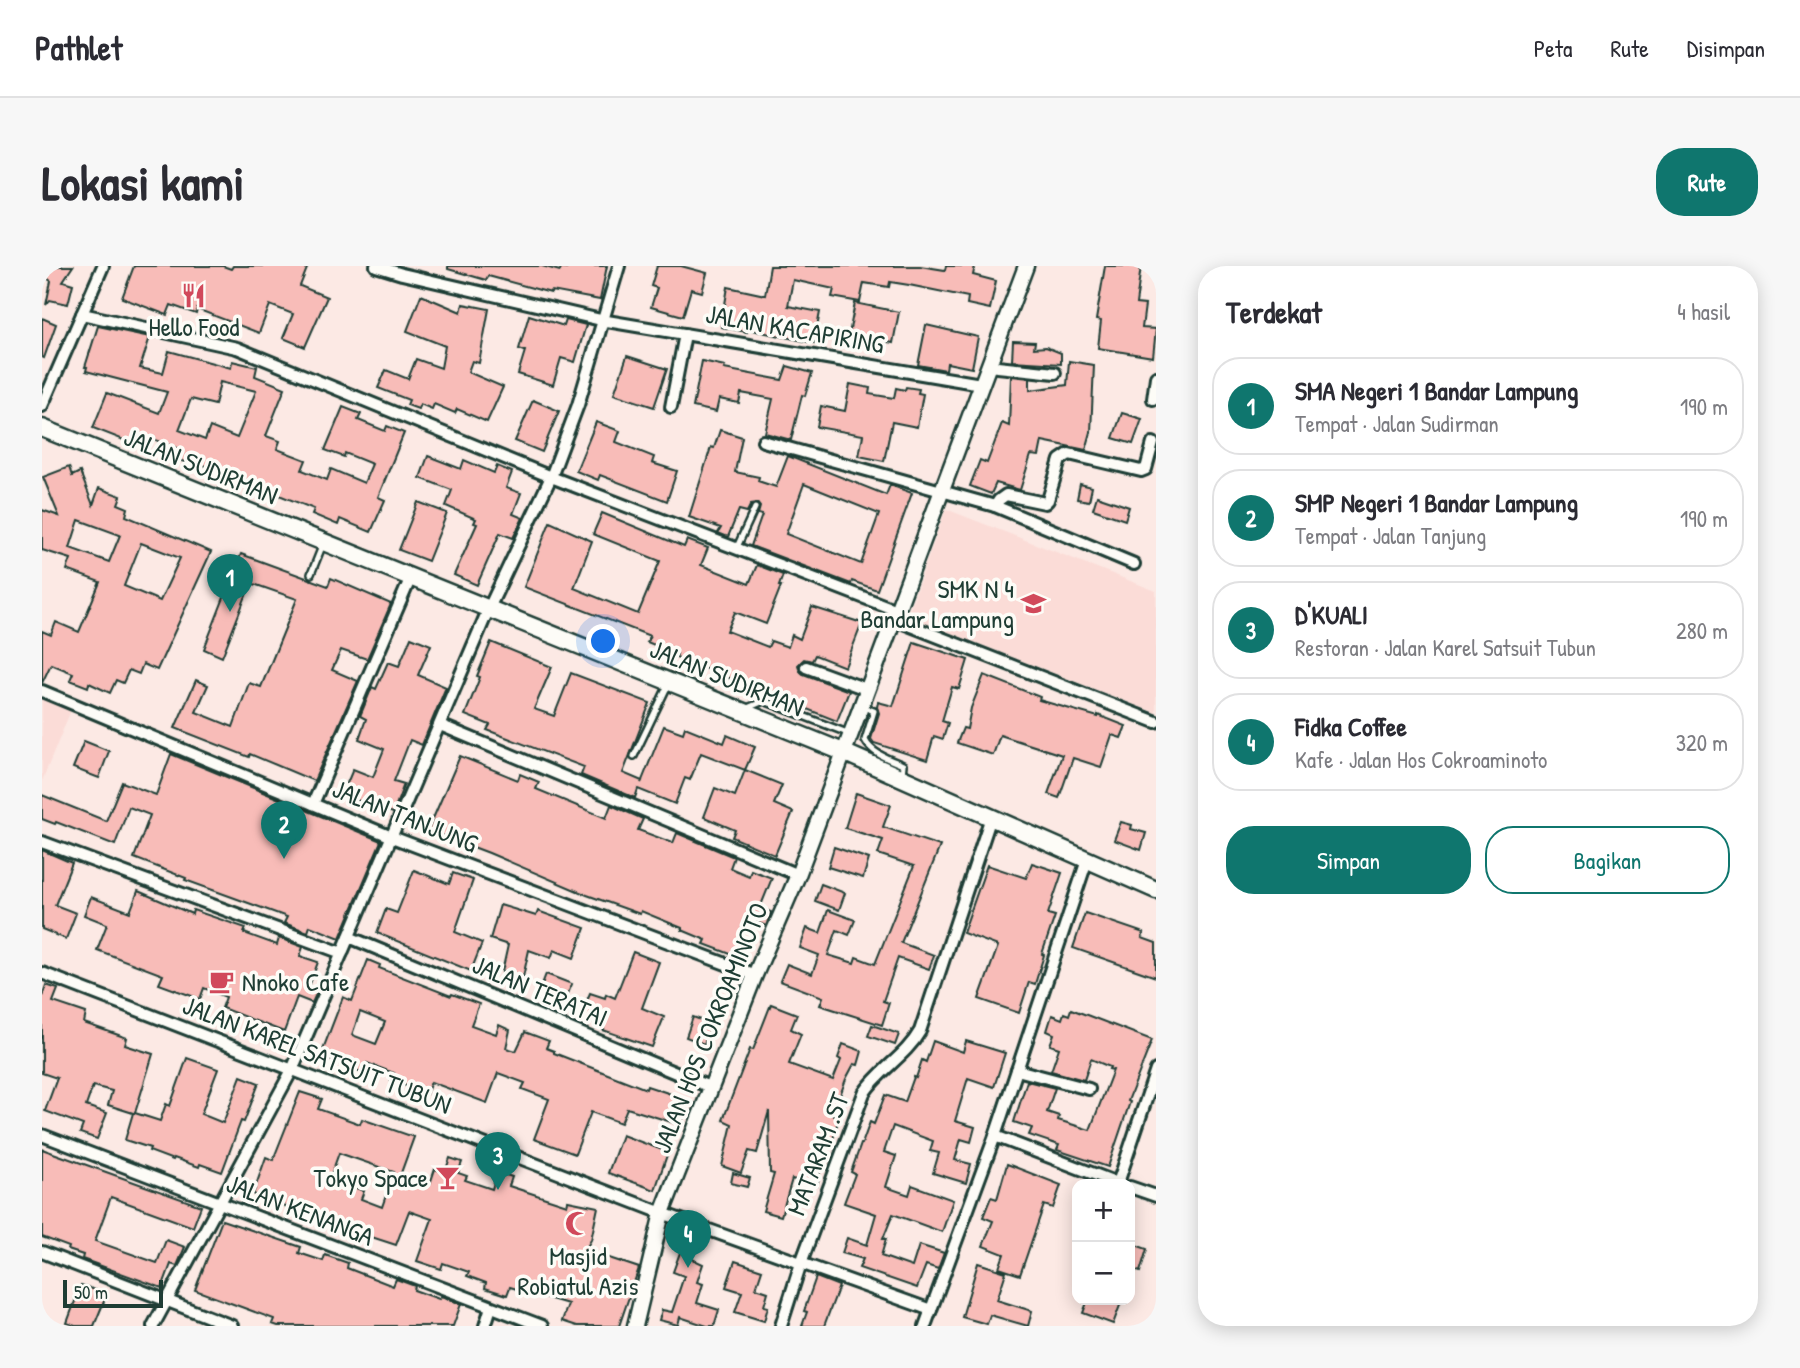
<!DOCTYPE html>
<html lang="id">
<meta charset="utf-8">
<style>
body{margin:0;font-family:"Patrick Hand",sans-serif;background:#f7f7f7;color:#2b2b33}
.controls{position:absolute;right:21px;bottom:21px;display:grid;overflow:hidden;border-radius:14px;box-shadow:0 4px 18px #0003}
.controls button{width:63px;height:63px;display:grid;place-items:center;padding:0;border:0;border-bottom:2px solid #e1e1e2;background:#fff;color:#2b2b33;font:35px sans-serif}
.scale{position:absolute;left:21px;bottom:18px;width:100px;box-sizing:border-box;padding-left:7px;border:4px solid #1f3d34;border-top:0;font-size:19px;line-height:24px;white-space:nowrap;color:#1f3d34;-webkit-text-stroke:5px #fdfcf7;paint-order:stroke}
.you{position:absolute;left:562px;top:376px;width:24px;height:24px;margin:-18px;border:5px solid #fff;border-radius:50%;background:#1a73e8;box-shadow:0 0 0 10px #1a73e833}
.badge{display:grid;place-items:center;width:46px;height:46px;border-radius:50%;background:#0f766e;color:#fff;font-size:23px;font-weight:700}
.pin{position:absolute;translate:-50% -58px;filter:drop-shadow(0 2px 4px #0008)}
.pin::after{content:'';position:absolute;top:37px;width:24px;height:21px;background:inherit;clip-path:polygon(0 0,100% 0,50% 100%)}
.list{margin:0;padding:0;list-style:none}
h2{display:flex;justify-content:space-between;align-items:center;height:91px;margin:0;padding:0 28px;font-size:30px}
h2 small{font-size:23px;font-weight:400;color:#7c7c81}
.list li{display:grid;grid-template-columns:46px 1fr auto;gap:21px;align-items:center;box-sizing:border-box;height:98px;margin:0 14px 14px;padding:0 14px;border:2px solid #e1e1e2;border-radius:28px}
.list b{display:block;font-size:26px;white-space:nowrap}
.list p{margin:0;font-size:23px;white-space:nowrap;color:#7c7c81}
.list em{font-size:23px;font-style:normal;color:#7c7c81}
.actions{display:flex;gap:14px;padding:21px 28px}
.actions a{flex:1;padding:16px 0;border:2px solid #0f766e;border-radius:28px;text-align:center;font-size:24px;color:#0f766e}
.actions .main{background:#0f766e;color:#fff}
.map{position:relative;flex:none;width:1114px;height:1060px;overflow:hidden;border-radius:28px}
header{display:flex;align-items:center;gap:42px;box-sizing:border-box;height:98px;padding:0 35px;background:#fff;border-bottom:2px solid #e1e1e2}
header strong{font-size:33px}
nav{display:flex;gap:38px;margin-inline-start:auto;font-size:24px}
.intro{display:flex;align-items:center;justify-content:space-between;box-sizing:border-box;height:168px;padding:0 42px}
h1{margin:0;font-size:49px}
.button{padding:18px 32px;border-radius:28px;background:#0f766e;color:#fff;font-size:24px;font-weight:700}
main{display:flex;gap:42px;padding:0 42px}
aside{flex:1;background:#fff;border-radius:28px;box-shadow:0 4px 18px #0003}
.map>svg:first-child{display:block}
.built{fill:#fbdcd7}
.building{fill:#f8bcb8;stroke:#1f3d34;stroke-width:2;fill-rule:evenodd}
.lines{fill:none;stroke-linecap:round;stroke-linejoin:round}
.lane-casing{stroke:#1f3d34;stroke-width:10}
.street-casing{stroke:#1f3d34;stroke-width:16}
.secondary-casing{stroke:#1f3d34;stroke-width:19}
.primary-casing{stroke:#1f3d34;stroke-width:21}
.lane{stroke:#fdfcf7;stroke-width:5}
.street{stroke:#fdfcf7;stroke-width:10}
.secondary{stroke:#fdfcf7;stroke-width:14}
.primary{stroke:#fdfcf7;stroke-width:16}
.labels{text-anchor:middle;stroke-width:7;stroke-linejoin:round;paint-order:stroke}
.poi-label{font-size:26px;fill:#1f3d34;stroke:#fdfcf7}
.street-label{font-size:26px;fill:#1f3d34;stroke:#fdfcf7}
</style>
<header>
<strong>Pathlet</strong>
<nav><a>Peta</a><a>Rute</a><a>Disimpan</a></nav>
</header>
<div class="intro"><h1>Lokasi kami</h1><a class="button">Rute</a></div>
<main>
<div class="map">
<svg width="1114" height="1060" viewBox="0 0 1114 1060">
<rect width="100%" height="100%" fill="#fce9e4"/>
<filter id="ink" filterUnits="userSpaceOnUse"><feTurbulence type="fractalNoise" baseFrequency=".0143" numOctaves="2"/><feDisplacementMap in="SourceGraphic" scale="14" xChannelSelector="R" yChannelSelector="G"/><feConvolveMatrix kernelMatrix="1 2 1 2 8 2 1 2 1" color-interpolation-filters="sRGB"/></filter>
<g filter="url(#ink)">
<!-- built -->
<g class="built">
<path d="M904,243L1114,325V447L865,350Z"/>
<path d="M0,433L29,444L0,515Z"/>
</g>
<!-- building -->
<g class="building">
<path d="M0,0H31L21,15L31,18L26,38L8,34L4,39L9,15L0,9Z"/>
<path d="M92,0H181L189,3L191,0H266L258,20L285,31L263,81L241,72L251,48L228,39L217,67L155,43L154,48L129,39L125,49L80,32Z"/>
<path d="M406,0H500L518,5L519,1L525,2V0H565L558,34L510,25L509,27L446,10L444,14L406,3Z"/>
<path d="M615,0H639L665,7L660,26L649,23L641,50L609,41L615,22L609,20Z"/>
<path d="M728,0H878L903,4L904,0H933L931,9L954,15L948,43L925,38L926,31L867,19L848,16L847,21L822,17L818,36L790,31L792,23L751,14L746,40L778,46L772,77L705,63V66L679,61L686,21L723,29Z"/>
<path d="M1063,0H1099L1094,38L1103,39L1100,62L1114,63L1111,91L1056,82L1059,55L1054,54Z"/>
<path d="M379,29L419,46L421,38L447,43L437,97L430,95L426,106L461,121L445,156L415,143L413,147L392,138L390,143L378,138L376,143L365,139L367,134L336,122L344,104L366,113L374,93L399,102L403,80L365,65Z"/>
<path d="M813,37L857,46L851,77L807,68Z"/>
<path d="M487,49L522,60L524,54L544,59L533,96L519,92L511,119L476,108L483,85L477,83Z"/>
<path d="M0,52L14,58L2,92L0,91Z"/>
<path d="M884,59L936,71L930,102L905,97L904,104L876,99Z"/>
<path d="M56,60L108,71L98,102L121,107L127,85L189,102L190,95L215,101L213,110L243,122L224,170L238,175L235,183L264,194L260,204L285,214L289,203L322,217L330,198L303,187L302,191L283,184L301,141L319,148L316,154L343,165L345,160L362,167L336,231L343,234L329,266L298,253L296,259L270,248L272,243L220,222L219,225L180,210L182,207L149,194L148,198L131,192L135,182L106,171L102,182L51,162L65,127L117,147L125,126L44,105L45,101H43ZM178,116L214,125L195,172L168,161L163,174L137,164L149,133L173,139Z"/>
<path d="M971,75L993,76L992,82L1004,81L1019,87V98L970,95Z"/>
<path d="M585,90L625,103L612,141L572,128Z"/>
<path d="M660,95L683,100L682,103L740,114L745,100L770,107L763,130L760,129L749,174L723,167L731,133L699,127L697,137L677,133L674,146L651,141Z"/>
<path d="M1027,95L1052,99L1049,166L1044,184L1000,175L997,190L989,189L978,224L954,217L949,228L928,220L938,194L945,197L960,157L967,160L969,110L988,112V124L1025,119Z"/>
<path d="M808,118L828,122L827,128L852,132L854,122L863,124L864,121L877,123L876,127L881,128L875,161L850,156L842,195L817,190L821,169L775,161L779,140L803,145Z"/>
<path d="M491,134L517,145L500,186L473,175Z"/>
<path d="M1080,147L1100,153L1091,178L1071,172Z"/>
<path d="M554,156L578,165L574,176L612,191L610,197L635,205L625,235L558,209L556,214L534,205Z"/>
<path d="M678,164L700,171L693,206L717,211L716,215L734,221L746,190L844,229L848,219L870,227L835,324L810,315L809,318L709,280L720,249L716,248L718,241L715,237L709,238L705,246L697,244L686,271L676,267L679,262L647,251L669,181L672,182ZM762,218L837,248L819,298L744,268Z"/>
<path d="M386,190L419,203L422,194L452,207L455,200L470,206L464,222L479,227L471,248L481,252L471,272L458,267L435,319L412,309L435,258L432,257L434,253L404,240L410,224L378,212Z"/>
<path d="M27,201L30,210L38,206L51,239L57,222L79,230L76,238L86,242L84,250L169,286L115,404L101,398L97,408L87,404L81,417L74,414L68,427L47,417L46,421L28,414L31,407L9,398L0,417V365L9,369L14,356L37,366L58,316L25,304L29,293L0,284V244L17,250L1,211ZM37,254L78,269L67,296L28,282ZM99,277L138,292L118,335L82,320Z"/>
<path d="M1038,218L1050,221L1047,235L1035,233Z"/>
<path d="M1055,230L1087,241L1083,254L1051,243Z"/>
<path d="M376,236L405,247L386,295L357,284Z"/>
<path d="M560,247L642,281L645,274L666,282L659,299L707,318L715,299L741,309L737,320H739L724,358L693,346L685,365L726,381L729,375L746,381L750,369L758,373L770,341L820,357L803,401L773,389L770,395L762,393L756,399L758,405L761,408L807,425L795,455L634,391L635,388L605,376L608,370L482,321L508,256L550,275L532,322L596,348L618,295L551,268Z"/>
<path d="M199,288L286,320L289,312L349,338L325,393L299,384L290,404L316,415L272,515L208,488L207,491L133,462L154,414L166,419L154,446L191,461L207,417L219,421L255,333L209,317L180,391L162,383Z"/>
<path d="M369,371L389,379L376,409L404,421L380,479L368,474L352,515L362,518L351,547L300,529L311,503L331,511L342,483L317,473L324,453L318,450L330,421L334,423L346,396L357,400Z"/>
<path d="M449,376L510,401L492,443L512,450L529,407L608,437L581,507L600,515L599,517L622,460L641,467L643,461L682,477L685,469L713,481L703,504L659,487L648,514L643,512L633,538L596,523L593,532L539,509L542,501L445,464L448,459L423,449L438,411L435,410Z"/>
<path d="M872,376L926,394L917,423L910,421L900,455L906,457L901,473L892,470L885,494L832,477L829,473L837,447L835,441L836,436L851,440Z"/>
<path d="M942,409L998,431L997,434L1056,451V449L1084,460L1079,472L1070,469L1059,501L1031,492L1017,532L1006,528L1020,489L958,469L951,489L915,477L921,462L925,463L929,442Z"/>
<path d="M42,475L67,485L57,512L31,502Z"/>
<path d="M129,488L339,575L298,672L268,660L266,666L242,657L245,651L143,614L144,612L92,592L108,549L87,541L73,579L14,556L13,558L0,553V529L64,555L80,516L114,529Z"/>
<path d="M418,490L476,514L478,508L497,516L494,523L564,552L569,539L601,553L596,564L631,577L635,567L692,591L688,602L707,610L709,604L730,612L718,642L729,646L724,660L714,656L711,665L701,661L695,677L704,681L699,692L662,678L664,674L640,664V662L599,645L598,648L545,629L447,587L386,564Z"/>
<path d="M703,504L740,519L732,538L751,546L733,589L690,571L693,564L662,551L673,522L693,530Z"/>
<path d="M814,527L849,539L841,561L898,580L859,677L892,689L887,703L856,692L841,735L847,737L840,759L778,739L781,731L738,715L745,698L770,708L777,689L758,682L765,662L778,667L786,644L813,654L807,669L795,664L786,689L812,697L814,691L833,698L872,600L836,588L841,574L803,562Z"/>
<path d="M1079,556L1090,559L1089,563L1104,567L1099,584L1072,574Z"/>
<path d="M792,581L827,593L821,612L786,601Z"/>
<path d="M0,584L30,597L13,639L34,647L24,673L0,663Z"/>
<path d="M990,597L1020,607L1006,648L1013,650L1000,688L1002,689L993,718L987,716L977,747L937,733L956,680L921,667L945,599L984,612Z"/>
<path d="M372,604L407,618L411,607L431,614L413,666L440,677L429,705L335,667L344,643L355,647Z"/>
<path d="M779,618L803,627L797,644L773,635Z"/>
<path d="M96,625L150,648L151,644L204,662L202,667L235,679L237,672L261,681L258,690L276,696L266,723L275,726L270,737L255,731L242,766L180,742L184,731L162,722L158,733L117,718L121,709L55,684L65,658L42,649L49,631L88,646Z"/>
<path d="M458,639L494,650L496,645L543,662L532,692L512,684L509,692L487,684L481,711L460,706L466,679L448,673Z"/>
<path d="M1043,647L1102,667L1100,672L1114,677V711L1031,682Z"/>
<path d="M591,686L617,696L600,742L622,751L610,781L561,764L562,760L538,751L548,727L563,732L564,728L573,732Z"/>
<path d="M326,694L338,699L337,702L409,730L410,728L437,738L429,759L454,768L457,759L468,764L464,782L474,785L483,766L507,775L504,782L512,785V787L604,823L605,820L647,834L639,859L585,842L579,857L549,846L533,888L492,873L507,833L480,823L483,817L456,807L445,837L389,816L384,828L349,814L352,807L325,797L322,807L278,791L301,731L310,735ZM318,746L343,756L334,778L310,769Z"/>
<path d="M504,708L530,718L519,744L494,734Z"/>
<path d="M4,719L16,723L11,736L44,747L42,757L85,772L83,779L111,788L93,847L118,855L124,838L128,840L145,792L176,803L159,848L181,857L199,810L217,817L202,856L199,855L180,906L158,898L157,901L132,892L131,894L107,885L108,882L83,874L91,847L66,839L70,825L51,820L44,840L65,847L55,873L38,867L41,859L3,845L15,812L0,807V731Z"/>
<path d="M729,738L755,748L749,763L759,768L747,798L791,814L799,794L796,792L801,778L820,785L816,799L812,798L804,813L791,849L797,851L790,877L787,876L776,905L778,906L775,920L750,913L739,950L721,945L732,908L728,907L727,845L715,887L707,885L699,907L680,900L690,858L681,854L708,783L711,784Z"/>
<path d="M1029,743L1110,774L1086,835L1088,836L1066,901L1015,884L1017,879L987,869L990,862L972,856L985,815L1013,822L1005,846L1017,850L1016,854L1048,864L1071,804L1067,803L1068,801L1049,793L1042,814L1009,805L1017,782L1008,779L1012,768L1005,765L1010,749L1020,753L1022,747L1027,749Z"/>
<path d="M651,751L670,758L662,778L644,771Z"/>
<path d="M830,759L857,768L853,779L826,770Z"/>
<path d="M891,775L921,786L924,775L963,787L952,821L926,812L913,855L933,861L929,876L919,873L913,894L929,898L924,917L891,907L897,887L888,885L891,875L851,860L842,886L854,890L844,921L867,929L870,919L911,934L900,966L851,948L841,973H844L839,990L870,1001L877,979L902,987L896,1003L884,999L875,1022L817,1002L821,993L800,987L805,972L825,979L834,948L802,937L813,908L809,906L819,878H820L828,856L832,858L843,829L863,836L872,811L874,812L880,794L884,796Z"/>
<path d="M258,826L280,833L276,843L318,858L320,853L372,871L359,907L388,918L393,903L403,906L408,892L420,896L416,907L425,910L423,914L450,923L455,906L470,911L467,920L525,939L526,935L556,941L549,974L543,984L597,1002L577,1060H535L520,1055L526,1038L468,1021L465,1029L443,1022L444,1017L425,1010L427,1006L401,997L399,1003L375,995L390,953L367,945L354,979L314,966L316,962L268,945L266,949L211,928L224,891L231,894ZM297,887L352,906L340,941L319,933L322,925L288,912Z"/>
<path d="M580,869L626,886L613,924L566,907Z"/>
<path d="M0,883L159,940L151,961L69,931L53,975L115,997L124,974L143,981L135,1000L129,998L120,1022L40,993L41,989L26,984L27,981L0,971Z"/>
<path d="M965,898L1019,919L1011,942L1002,939L978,1009L957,1002L962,988L941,980L951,955L941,951L949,931L955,933Z"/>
<path d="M691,907L708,912L705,921L689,917Z"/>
<path d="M180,954L259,981L257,987L281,995L283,989L306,997L305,1002L351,1020L354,1013L373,1020L372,1024L397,1033L399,1030L419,1038L411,1060H236L230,1058L232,1053L153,1024Z"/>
<path d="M1088,977L1105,983L1098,1006L1088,1002Z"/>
<path d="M640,981L651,985L648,992L661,998L655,1016L661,1018L655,1037L677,1044L672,1060H665L638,1051L636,1059L617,1054L620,1044L630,1046L642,1010L631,1006Z"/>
<path d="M693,995L720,1004L714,1022L726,1026L722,1040L726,1041L722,1055L693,1046L700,1026L684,1021Z"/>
<path d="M936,997L964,1006L955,1034L990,1045L986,1060L948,1049L945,1058L920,1051Z"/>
<path d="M774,1011L797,1020L782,1060H760L765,1046L762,1045Z"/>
<path d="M39,1019L65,1028L52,1060H33L25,1057Z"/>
<path d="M1046,1034H1080L1071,1058L1041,1047Z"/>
</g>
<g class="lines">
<defs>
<g id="lane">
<path d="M695,281L713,242"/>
<path d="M269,308L281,278"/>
<path d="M821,441L832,445L823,474C830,488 847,493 861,499L860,508"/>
<path d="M703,443L722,435L808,468"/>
<path d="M592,490L627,417"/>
</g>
<g id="street">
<path d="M334,0L360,8L559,54L939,118"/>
<path d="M40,48L195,82L509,211L854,344"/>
<path d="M946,100L1013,107"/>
<path d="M1111,133L1114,111"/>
<path d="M0,140L61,0"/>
<path d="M629,141L643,68"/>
<path d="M721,175L953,240L957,234L964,229L1003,237L1006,234L1018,194L1027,188L1099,205L1104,203L1111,177"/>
<path d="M953,240L1092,298"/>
<path d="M851,353L1114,456"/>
<path d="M764,401L824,423"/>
<path d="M0,425L350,571L713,709"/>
<path d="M398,459L756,609"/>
<path d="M271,538L369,311"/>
<path d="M0,576L300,687"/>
<path d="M307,671L670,822"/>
<path d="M0,707L620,947L889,1044"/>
<path d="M975,804L1047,823"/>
<path d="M0,869L500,1060"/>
<path d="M953,870L1078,918"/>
<path d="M1076,917L1114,804"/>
<path d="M1088,921L1114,930"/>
<path d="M0,986L190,1060"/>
<path d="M111,1060L250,804L447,342L509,211L536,139L577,0"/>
<path d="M443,1060L449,1041"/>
<path d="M739,1060L759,997L822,827C838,803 864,790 878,765L949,551"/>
<path d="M883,1060L953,870L1045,594"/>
</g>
<path id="secondary" d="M593,1060L620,947L713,709L756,609L984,0"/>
<path id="primary" d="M0,162L801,486L1114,624"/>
</defs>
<!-- lane casing -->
<use href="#lane" class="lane-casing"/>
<!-- street casing -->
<use href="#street" class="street-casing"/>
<!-- secondary casing -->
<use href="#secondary" class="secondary-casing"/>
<!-- primary casing -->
<use href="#primary" class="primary-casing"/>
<!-- lane -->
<use href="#lane" class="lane"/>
<!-- street -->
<use href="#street" class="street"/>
<!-- secondary -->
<use href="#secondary" class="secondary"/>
<!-- primary -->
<use href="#primary" class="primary"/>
</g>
</g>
<!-- icons -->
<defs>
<symbol id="restaurant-bare" viewBox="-9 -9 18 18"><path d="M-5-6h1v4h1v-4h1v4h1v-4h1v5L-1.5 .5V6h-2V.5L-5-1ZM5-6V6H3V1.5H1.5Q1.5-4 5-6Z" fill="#d1495b" stroke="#fdfcf7" stroke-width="2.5" paint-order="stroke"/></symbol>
<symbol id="school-bare" viewBox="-9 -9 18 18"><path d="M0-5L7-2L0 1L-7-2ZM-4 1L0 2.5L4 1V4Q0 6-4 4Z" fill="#d1495b" stroke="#fdfcf7" stroke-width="2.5" paint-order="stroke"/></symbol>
<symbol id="cafe-bare" viewBox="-9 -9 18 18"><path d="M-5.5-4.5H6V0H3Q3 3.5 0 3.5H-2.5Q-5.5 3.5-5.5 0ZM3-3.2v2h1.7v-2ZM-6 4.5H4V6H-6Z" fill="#d1495b" stroke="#fdfcf7" stroke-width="2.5" paint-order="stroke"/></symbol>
<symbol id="bar-bare" viewBox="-9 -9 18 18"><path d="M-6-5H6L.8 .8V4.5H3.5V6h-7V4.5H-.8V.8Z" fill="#d1495b" stroke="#fdfcf7" stroke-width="2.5" paint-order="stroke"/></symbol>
<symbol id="mosque-bare" viewBox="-9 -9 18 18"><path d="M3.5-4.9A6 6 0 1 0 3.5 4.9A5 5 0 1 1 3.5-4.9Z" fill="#d1495b" stroke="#fdfcf7" stroke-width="2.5" paint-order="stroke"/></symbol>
</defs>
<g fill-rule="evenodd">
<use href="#restaurant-bare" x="134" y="12" width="35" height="35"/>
<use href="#school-bare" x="974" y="320" width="35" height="35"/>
<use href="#cafe-bare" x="162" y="698" width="35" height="35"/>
<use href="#bar-bare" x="388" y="894" width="35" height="35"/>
<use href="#mosque-bare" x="518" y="940" width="35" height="35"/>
</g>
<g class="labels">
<!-- poi labels -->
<g class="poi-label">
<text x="152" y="70">Hello Food</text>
<text x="972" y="332" text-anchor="end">SMK N 4<tspan x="972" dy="30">Bandar Lampung</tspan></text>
<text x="200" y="725" text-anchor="start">Nnoko Cafe</text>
<text x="386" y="921" text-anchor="end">Tokyo Space</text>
<text x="536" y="999">Masjid<tspan x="536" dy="30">Robiatul Azis</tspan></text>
</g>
<!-- street labels -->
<g class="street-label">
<text transform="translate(753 63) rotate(10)" y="9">JALAN KACAPIRING</text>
<text transform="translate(159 200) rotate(22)" y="9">JALAN SUDIRMAN</text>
<text transform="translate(685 412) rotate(22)" y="9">JALAN SUDIRMAN</text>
<text transform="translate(363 550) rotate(22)" y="9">JALAN TANJUNG</text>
<text transform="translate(498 725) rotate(23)" y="9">JALAN TERATAI</text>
<text transform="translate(668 762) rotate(-68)" y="9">JALAN HOS COKROAMINOTO</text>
<text transform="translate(275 789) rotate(21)" y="9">JALAN KAREL SATSUIT TUBUN</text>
<text transform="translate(776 888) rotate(-69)" y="9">MATARAM .ST</text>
<text transform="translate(258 944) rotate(21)" y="9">JALAN KENANGA</text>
</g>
</g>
</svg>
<div class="controls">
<button>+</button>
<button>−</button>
</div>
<div class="scale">50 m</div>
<div class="you"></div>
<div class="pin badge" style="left:188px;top:346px">1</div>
<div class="pin badge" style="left:242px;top:593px">2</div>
<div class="pin badge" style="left:456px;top:924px">3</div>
<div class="pin badge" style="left:646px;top:1002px">4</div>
</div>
<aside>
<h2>Terdekat<small>4 hasil</small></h2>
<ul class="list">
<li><span class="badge">1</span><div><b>SMA Negeri 1 Bandar Lampung</b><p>Tempat · Jalan Sudirman</p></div><em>190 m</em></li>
<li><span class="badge">2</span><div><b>SMP Negeri 1 Bandar Lampung</b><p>Tempat · Jalan Tanjung</p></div><em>190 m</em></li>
<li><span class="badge">3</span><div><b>D'KUALI</b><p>Restoran · Jalan Karel Satsuit Tubun</p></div><em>280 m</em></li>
<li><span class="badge">4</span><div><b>Fidka Coffee</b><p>Kafe · Jalan Hos Cokroaminoto</p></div><em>320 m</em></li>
</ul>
<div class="actions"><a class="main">Simpan</a><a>Bagikan</a></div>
</aside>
</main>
